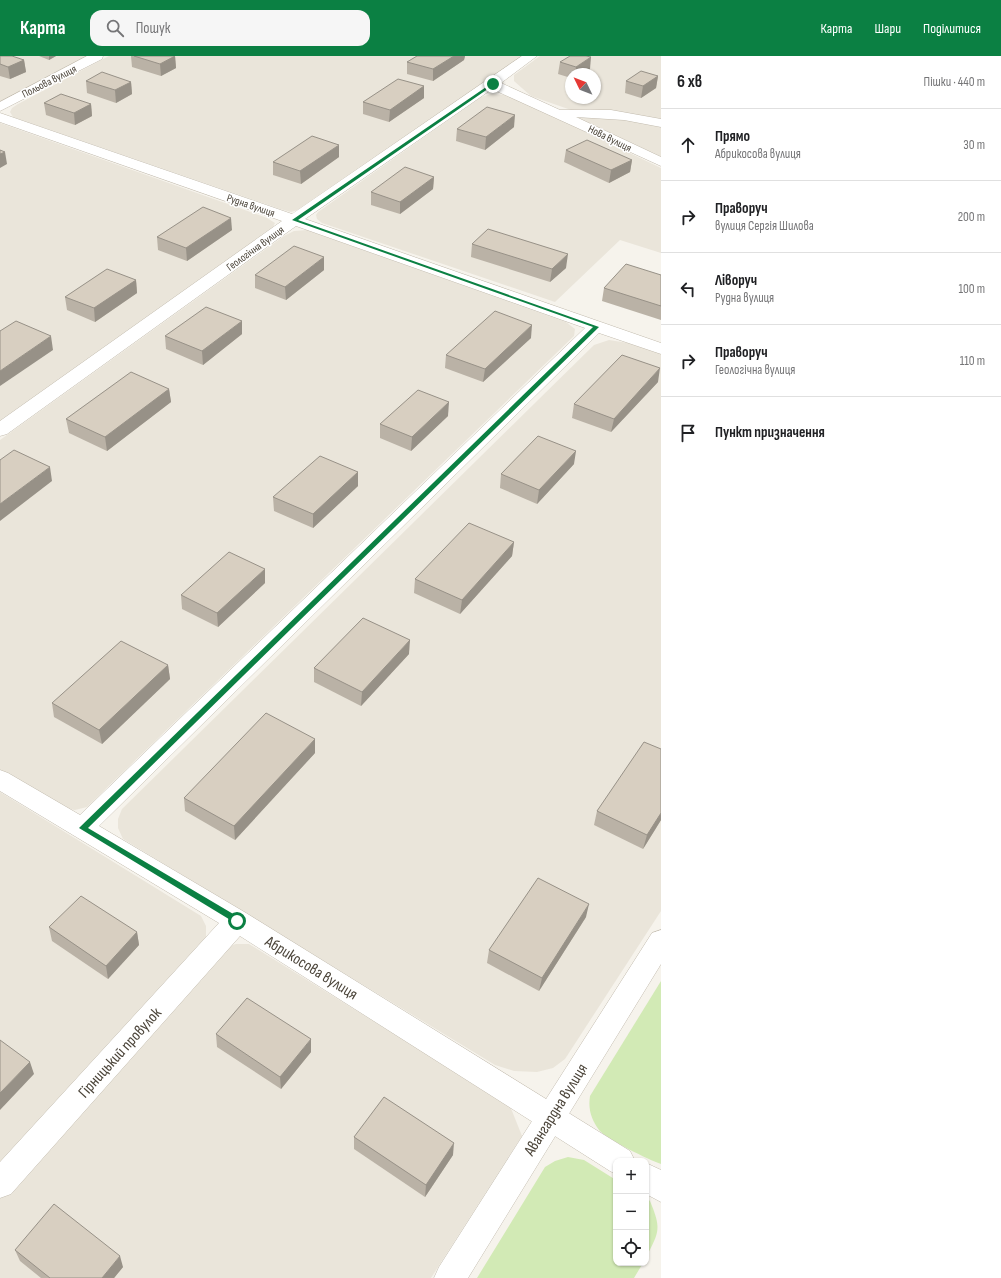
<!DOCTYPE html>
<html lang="uk">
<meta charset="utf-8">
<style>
body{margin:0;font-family:"Sofia Sans Condensed",sans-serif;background:#f6f6f6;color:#202124}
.controls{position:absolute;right:12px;bottom:12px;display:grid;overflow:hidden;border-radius:8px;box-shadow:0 1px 3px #0004}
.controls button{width:36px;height:36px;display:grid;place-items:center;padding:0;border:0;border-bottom:1px solid #e0e0e0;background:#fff;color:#202124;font:20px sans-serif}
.compass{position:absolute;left:565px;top:12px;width:36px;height:36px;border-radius:50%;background:#fff;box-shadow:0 1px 3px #0004;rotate:313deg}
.stop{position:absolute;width:12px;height:12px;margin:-9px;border:3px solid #0b8043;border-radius:50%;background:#fff}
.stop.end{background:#0b8043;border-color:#fff;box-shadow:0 1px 4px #0008}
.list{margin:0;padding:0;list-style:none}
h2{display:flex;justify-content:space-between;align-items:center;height:52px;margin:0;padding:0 16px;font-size:17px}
h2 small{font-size:13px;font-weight:400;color:#757577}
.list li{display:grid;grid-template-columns:26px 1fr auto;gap:12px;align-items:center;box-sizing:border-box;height:72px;padding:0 16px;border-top:1px solid #e0e0e0}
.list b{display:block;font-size:15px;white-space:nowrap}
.list p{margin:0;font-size:13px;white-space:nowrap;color:#757577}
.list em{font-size:13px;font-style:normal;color:#757577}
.icon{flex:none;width:22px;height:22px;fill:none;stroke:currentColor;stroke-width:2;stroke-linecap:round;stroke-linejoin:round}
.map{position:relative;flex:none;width:661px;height:1222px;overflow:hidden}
header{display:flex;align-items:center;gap:24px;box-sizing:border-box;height:56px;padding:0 20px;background:#0b8043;color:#fff}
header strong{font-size:19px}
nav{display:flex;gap:22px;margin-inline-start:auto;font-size:14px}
.search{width:280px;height:36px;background:#f6f6f6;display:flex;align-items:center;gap:10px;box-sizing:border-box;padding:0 14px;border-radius:12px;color:#757577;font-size:15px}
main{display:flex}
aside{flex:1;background:#fff}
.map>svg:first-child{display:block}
.residential{fill:#eae5da;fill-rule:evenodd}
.green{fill:#d2eab5}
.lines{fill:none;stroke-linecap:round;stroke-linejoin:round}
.minor-casing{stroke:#c2bbae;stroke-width:1}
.tertiary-casing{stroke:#c2bbae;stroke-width:1}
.minor{fill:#fff;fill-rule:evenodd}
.tertiary{fill:#fff;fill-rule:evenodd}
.wall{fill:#bab2a6}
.shaded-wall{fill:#979187}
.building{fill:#d8cfc1;stroke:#979187}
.route{fill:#0b8043}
.labels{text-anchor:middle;stroke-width:3;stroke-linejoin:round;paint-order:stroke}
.far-street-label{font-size:11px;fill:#4b4439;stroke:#fff}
.near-street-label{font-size:16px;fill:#4b4439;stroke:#fff}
</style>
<header>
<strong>Карта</strong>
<div class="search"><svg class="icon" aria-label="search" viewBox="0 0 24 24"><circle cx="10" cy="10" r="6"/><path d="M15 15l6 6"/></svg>Пошук</div>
<nav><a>Карта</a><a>Шари</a><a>Поділитися</a></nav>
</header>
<main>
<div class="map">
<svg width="661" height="1222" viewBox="0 0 661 1222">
<rect width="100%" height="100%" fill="#f6f3ec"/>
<!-- residential -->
<g class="residential">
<path d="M0,0H93L0,48Z"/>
<path d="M109,0H522L301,153L291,156L280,153L13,61L10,56L12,52L18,48Z"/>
<path d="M540,0H661V65L621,56L590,53L571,54L531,40L514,25V19ZM571,18H595V42H571Z"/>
<path d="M491,38L506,39L517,43L661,112V197L620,184L555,246L322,167L317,163L316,159L318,156L481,41Z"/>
<path d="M589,57L661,69V102L581,65L579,62Z"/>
<path d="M0,67L267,162L275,167L272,173L0,366Z"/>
<path d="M307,174L566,266L575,273L574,280L87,751L75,754L62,752L0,714V384L284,180L294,175Z"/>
<path d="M609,284L628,287L661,298V855L565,1003L553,1012L537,1016L514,1015L495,1009L123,783L118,772V763L122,753L594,289Z"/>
<path d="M0,736L201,860L206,870V881L203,891L0,1115Z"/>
<path d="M236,888H249L510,1050L522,1080L431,1222H0V1137L224,891Z"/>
</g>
<!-- green -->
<g class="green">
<path d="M661,925V1108C649,1104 606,1083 599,1074C591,1063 588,1053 590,1040Z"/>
<path d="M568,1101L584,1104L616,1124V1207H643L634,1222H477L545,1111L555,1105Z"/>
<path d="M646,1142L650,1145C661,1172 660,1175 646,1201Z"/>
</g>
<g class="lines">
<defs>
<g id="minor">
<path d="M87,0H103L102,3L0,55V46Z"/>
<path d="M522,0H537L501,27L560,54H611L661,63V71L624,64L576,61L661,101V110L492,33L305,163L661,287V298L599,277L99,770L246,857L630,1095L635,1105H616V1118L610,1115L240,880L11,1138L0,1142V1106L219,867L0,735V714L8,717L80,759L585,272L296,170L7,378L0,380V365L282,165L0,66V57L292,158Z"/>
<path d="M646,1107L661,1114V1146L646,1138Z"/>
</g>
<path id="tertiary" d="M661,874V908L468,1222H434L439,1211L652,877Z"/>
</defs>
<!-- minor casing -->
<use href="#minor" class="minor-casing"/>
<!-- tertiary casing -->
<use href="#tertiary" class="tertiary-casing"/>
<!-- minor -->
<use href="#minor" class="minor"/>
<!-- tertiary -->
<use href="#tertiary" class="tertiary"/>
</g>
<!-- wall -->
<g class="wall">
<path d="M0,0L24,4L26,16L10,23L0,20Z"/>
<path d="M39,0H56L49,4Z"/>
<path d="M131,0H175L176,12L161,20L132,11Z"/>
<path d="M417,0H465L464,4L433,25L407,18V6Z"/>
<path d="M560,6L590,13L582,18H571V22L558,18Z"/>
<path d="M658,20L656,32L641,42L625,37L626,25Z"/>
<path d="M86,25L131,26L132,38L116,47L87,37Z"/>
<path d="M424,30V42L389,66L363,58V46Z"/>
<path d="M44,47L91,48L92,60L75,69L46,59Z"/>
<path d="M514,71L485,94L456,85L457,73Z"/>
<path d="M566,94L632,104L630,116L609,127L564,106Z"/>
<path d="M339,101L301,128L273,119V106Z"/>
<path d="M434,121L433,133L400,158L371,149V136Z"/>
<path d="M232,174L187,205L158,194L157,181Z"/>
<path d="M472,188L566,212L550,226L471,201Z"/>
<path d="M324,214L286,244L255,232V219Z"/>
<path d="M661,219V264L602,245L604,232Z"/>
<path d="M136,224L137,237L95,266L67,254L65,241Z"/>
<path d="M242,278L203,309L166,293L165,280Z"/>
<path d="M531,282L483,326L445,312L446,299Z"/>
<path d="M658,326L611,376L572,362L574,348Z"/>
<path d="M169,333L171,346L107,395L69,377L66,363Z"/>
<path d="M448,360L411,395L380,382V368Z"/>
<path d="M574,408L537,448L500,432L501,418Z"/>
<path d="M358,416V430L313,472L274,455L273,441Z"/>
<path d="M514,486L512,500L460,558L414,537L415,523Z"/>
<path d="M265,527L218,571L182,553L181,539Z"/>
<path d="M409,598L361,650L314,626V612Z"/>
<path d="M168,609L170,623L102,688L54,661L52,647Z"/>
<path d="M661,693V764L643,793L594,769L597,755Z"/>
<path d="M315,697L235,784L185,755L184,742Z"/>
<path d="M586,861L539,935L487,907L489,894Z"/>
<path d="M49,871L137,876L139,889L108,923L52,885Z"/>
<path d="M216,978L311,996L281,1033L217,991Z"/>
<path d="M354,1081L453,1099L425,1141L354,1093Z"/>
<path d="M15,1194L123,1211L114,1222H41L20,1205Z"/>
</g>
<!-- shaded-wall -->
<g class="shaded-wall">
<path d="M49,0H56L49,4Z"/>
<path d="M175,0L176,12L161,20L160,8Z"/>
<path d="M454,0H465L464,4L433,25V13Z"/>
<path d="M591,1L590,13L582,18H575L576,11Z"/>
<path d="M24,4L26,16L10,23L8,11Z"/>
<path d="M658,20L656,32L641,42L643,30Z"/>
<path d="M131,26L132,38L116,47L115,34Z"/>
<path d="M424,30V42L389,66L390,54Z"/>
<path d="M91,48L92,60L75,69L74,57Z"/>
<path d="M515,59L514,71L485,94L486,81Z"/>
<path d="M339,89V101L301,128L300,115Z"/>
<path d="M5,96L7,108L0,112V98Z"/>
<path d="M632,104L630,116L609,127L611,114Z"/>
<path d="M434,121L433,133L400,158V146Z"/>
<path d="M231,162L232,174L187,205L186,192Z"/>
<path d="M568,198L566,212L550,226L552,213Z"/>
<path d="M324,201V214L286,244L285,231Z"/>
<path d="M136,224L137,237L95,266L94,252Z"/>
<path d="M242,265V278L203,309L202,295Z"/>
<path d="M532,269L531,282L483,326L485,313Z"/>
<path d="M51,280L53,294L0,330V315Z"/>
<path d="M660,312L658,326L611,376L614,363Z"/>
<path d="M169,333L171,346L107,395L105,381Z"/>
<path d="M449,346L448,360L411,395L412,381Z"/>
<path d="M576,395L574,408L537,448L539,434Z"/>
<path d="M50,411L52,425L0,465V448Z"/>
<path d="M358,416V430L313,472V458Z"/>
<path d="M514,486L512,500L460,558L462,544Z"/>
<path d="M265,513V527L218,571L217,557Z"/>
<path d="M410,584L409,598L361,650L362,636Z"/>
<path d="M168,609L170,623L102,688L99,674Z"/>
<path d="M315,683V697L235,784L234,770Z"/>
<path d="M661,757V764L643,793L647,779Z"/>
<path d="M589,848L586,861L539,935L542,922Z"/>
<path d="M137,876L139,889L108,923L106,910Z"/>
<path d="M311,983V996L281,1033L280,1021Z"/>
<path d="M30,1006L34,1018L0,1054V1037Z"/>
<path d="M454,1087L453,1099L425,1141L426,1129Z"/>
<path d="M120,1200L123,1211L114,1222H102Z"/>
</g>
<!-- building -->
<g class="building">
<path d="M0,0H12L24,4L8,11L0,8Z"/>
<path d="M134,0H175L160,8Z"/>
<path d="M417,0H454L433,13L407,6Z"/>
<path d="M570,0H586L591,1L576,11L560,6Z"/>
<path d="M641,15L658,20L643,30L626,25Z"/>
<path d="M102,16L131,26L115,34L86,25Z"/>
<path d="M398,23L424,30L390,54L363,46Z"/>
<path d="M61,38L91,48L74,57L44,47Z"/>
<path d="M487,51L515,59L486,81L457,73Z"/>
<path d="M312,80L339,89L300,115L273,106Z"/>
<path d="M587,84L632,104L611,114L566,94Z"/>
<path d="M0,94L5,96L0,98Z"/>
<path d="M405,111L434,121L400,146L371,136Z"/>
<path d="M203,151L231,162L186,192L157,181Z"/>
<path d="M488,173L568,198L552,213L472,188Z"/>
<path d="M294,190L324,201L285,231L255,219Z"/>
<path d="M626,208L661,219V250L604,232Z"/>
<path d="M107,213L136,224L94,252L65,241Z"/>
<path d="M206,251L242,265L202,295L165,280Z"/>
<path d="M495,255L532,269L485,313L446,299Z"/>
<path d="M16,265L51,280L0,315V275Z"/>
<path d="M622,299L660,312L614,363L574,348Z"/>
<path d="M131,316L169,333L105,381L66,363Z"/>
<path d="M418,334L449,346L412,381L380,368Z"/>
<path d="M538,380L576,395L539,434L501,418Z"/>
<path d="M14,394L50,411L0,448V404Z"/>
<path d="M320,400L358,416L313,458L273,441Z"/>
<path d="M469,467L514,486L462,544L415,523Z"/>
<path d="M229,496L265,513L217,557L181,539Z"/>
<path d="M363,562L410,584L362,636L314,612Z"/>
<path d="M121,585L168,609L99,674L52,647Z"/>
<path d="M266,657L315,683L234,770L184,742Z"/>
<path d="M644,686L661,693V757L647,779L597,755Z"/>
<path d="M538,822L589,848L542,922L489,894Z"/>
<path d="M81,840L137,876L106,910L49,871Z"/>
<path d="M247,942L311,983L280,1021L216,978Z"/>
<path d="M0,984L30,1006L0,1037Z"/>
<path d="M384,1041L454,1087L426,1129L354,1081Z"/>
<path d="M54,1148L120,1200L102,1222H50L15,1194Z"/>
</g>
<!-- route -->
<path class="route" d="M492,27L495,28L298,164L599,271L88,772L240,862L241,865L237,868L79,772L593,271L292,164Z"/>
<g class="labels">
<!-- far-street labels -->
<g class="far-street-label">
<text transform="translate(49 25) rotate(-27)" y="4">Польова вулиця</text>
<text transform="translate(610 82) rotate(26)" y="4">Нова вулиця</text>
<text transform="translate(251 149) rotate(19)" y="4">Рудна вулиця</text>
<text transform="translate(255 192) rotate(-36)" y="4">Геологічна вулиця</text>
</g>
<!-- near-street labels -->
<g class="near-street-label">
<text transform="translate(312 911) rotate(32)" y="6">Абрикосова вулиця</text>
<text transform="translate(119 996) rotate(-48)" y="6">Гірницький провулок</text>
<text transform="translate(555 1053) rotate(-58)" y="6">Авангардна вулиця</text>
</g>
</g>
</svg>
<div class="controls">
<button>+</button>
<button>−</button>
<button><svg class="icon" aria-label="locate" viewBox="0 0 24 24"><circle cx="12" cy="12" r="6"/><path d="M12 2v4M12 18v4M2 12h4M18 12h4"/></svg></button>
</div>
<svg class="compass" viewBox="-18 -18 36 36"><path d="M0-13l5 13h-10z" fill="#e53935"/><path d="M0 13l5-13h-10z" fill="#757577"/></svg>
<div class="stop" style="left:237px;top:865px"></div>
<div class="stop end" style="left:493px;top:28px"></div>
</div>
<aside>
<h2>6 хв<small>Пішки · 440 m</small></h2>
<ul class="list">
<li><svg class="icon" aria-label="ahead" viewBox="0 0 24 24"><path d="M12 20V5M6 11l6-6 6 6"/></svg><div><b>Прямо</b><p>Абрикосова вулиця</p></div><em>30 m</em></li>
<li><svg class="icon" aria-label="right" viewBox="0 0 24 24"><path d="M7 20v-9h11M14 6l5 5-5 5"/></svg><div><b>Праворуч</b><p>вулиця Сергія Шилова</p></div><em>200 m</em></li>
<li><svg class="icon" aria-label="left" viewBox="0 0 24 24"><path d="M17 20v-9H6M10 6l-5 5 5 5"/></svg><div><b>Ліворуч</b><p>Рудна вулиця</p></div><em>100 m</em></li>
<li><svg class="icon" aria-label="right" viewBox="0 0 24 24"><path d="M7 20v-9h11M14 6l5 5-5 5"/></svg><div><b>Праворуч</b><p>Геологічна вулиця</p></div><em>110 m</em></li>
<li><svg class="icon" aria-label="arrive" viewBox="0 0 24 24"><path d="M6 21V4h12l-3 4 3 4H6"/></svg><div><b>Пункт призначення</b></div></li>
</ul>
</aside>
</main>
